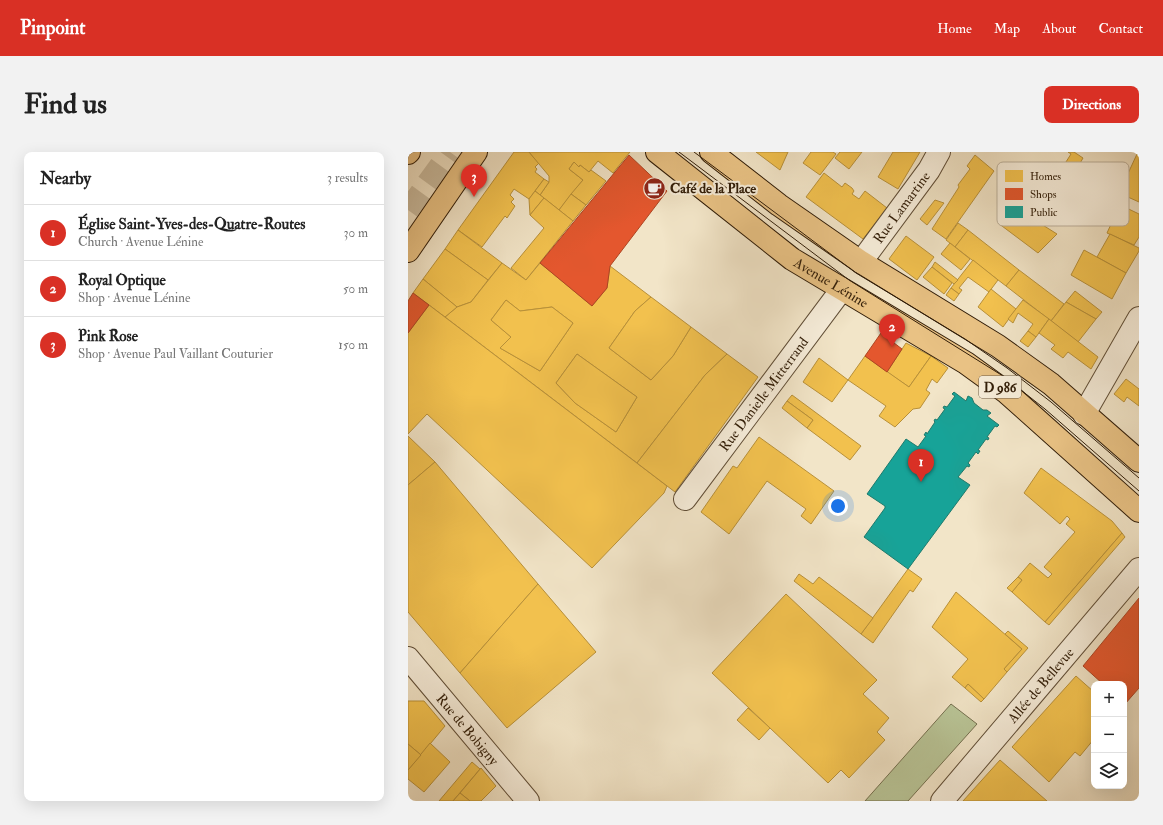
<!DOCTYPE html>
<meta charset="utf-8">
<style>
body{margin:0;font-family:"IM FELL Double Pica",serif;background:#f2f2f2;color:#222}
.controls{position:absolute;right:12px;bottom:12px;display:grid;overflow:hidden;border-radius:8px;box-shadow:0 4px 16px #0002}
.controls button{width:36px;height:36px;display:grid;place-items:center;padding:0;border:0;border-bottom:1px solid #e0e0e0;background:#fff;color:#222;font:20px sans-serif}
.you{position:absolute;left:430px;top:354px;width:14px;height:14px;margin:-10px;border:3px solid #fff;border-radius:50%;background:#1a73e8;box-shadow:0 0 0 6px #1a73e833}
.badge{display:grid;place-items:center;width:26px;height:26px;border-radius:50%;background:#d93025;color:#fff;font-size:13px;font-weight:700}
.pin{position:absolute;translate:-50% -33px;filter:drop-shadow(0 1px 2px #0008)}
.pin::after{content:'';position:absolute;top:21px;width:14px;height:12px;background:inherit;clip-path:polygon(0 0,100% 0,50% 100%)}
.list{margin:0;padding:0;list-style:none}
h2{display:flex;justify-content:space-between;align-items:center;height:52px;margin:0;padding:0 16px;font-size:17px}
h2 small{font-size:13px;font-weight:400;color:#767676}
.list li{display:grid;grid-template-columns:26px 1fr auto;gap:12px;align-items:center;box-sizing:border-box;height:56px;padding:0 16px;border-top:1px solid #e0e0e0}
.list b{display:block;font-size:15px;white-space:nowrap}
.list p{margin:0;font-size:13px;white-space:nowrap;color:#767676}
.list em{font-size:13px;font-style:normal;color:#767676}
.icon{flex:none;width:22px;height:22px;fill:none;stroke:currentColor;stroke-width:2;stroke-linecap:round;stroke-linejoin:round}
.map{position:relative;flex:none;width:731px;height:649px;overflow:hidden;border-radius:8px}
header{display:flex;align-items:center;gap:24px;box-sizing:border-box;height:56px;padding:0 20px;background:#d93025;color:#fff}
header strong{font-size:19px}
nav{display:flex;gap:22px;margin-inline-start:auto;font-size:14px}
.intro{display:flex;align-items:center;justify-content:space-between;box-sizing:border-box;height:96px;padding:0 24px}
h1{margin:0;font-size:28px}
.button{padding:10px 18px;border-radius:8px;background:#d93025;color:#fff;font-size:14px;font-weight:700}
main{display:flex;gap:24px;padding:0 24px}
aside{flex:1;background:#fff;border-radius:8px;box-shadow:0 4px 16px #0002}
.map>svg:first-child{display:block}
.green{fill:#b9c597;stroke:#74704f}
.homes{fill:#f2c14e;stroke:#b89039;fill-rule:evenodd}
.shops{fill:#e4572e;stroke:#ae4522}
.public{fill:#17a398;stroke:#1e7a6c}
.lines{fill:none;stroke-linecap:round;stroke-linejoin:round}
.major-tunnel{stroke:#cbbda1;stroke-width:22;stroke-dasharray:22 11;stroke-linecap:butt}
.minor-casing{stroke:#604e37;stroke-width:24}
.major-casing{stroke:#301c07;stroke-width:24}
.minor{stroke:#f7eedb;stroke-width:22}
.major{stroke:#e9c284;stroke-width:22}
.tram{stroke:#301c07;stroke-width:1}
.labels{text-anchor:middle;stroke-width:4;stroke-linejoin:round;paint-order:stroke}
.shield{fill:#f7eedb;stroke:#6c5b47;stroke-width:1}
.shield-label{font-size:13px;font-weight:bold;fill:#301c07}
.poi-label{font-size:14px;font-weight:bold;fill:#301c07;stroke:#f7eedb;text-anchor:start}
.street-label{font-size:14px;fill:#301c07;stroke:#f7eedb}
.key{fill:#f7eedb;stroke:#bbaf9b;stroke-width:1}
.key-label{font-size:11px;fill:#301c07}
</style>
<header>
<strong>Pinpoint</strong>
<nav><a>Home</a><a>Map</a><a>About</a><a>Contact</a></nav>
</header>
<div class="intro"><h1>Find us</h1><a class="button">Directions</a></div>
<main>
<aside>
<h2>Nearby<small>3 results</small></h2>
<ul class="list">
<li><span class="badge">1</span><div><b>Église Saint-Yves-des-Quatre-Routes</b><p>Church · Avenue Lénine</p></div><em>30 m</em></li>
<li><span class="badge">2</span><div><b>Royal Optique</b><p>Shop · Avenue Lénine</p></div><em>50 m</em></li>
<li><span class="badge">3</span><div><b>Pink Rose</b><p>Shop · Avenue Paul Vaillant Couturier</p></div><em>150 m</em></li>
</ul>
</aside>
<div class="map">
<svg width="731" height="649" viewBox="0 0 731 649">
<rect width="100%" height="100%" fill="#f2e5c8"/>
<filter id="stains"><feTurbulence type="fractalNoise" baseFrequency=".005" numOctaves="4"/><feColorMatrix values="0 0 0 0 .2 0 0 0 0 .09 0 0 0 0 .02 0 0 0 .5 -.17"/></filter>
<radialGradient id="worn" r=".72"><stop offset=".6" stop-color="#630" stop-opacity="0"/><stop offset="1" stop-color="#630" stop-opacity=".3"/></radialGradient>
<!-- green -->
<path class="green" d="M543,552L569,572L500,649H457Z"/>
<!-- homes -->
<g class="homes">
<path d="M106,0H121L131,11L127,15L129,17L127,20L136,27L121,47L106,37L102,43L106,47L103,50L107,54L99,66L97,64L74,95L50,78Z"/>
<path d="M121,0H222L205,21L190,9L181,20L172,13L171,15L166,10L161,17L175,28L151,58L132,43L141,30V24Z"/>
<path d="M348,0H380L372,18Z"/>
<path d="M403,0H425L428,2L412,23L395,11Z"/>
<path d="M432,0H454L441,17L427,6Z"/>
<path d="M485,0H512L490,37L470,25Z"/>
<path d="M660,0H666L675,6L662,29L651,21L663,2Z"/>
<path d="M729,2L731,3V50L711,41Z"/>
<path d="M567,3L586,19L538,87L524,77L551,35L550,33L562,17L559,14Z"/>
<path d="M166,10L171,15L172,13L181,20L183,18L198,29L178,53L163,42L175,28L161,17Z"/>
<path d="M416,21L434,35L437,31L444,36L446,39L444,42L451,47L457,39L479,56L455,87L398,45Z"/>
<path d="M136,27L141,30L132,43L127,39Z"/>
<path d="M127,39L136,46L122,63L121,47Z"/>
<path d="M163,42L178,53L165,69L151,58Z"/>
<path d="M136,46L165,69L118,128L103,116L136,76L122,63Z"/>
<path d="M527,48L536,51L519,73L512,67Z"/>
<path d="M704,49L731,62V85L726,93L699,81L704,70L696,66Z"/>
<path d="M606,55L649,82L630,101L590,71Z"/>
<path d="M550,71L560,78L547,95L538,88Z"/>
<path d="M50,78L94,111L80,128L37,97Z"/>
<path d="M560,78L611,118L598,134L547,95Z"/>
<path d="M702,82L731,96V99L718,121L689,105Z"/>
<path d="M498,84L526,105L509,128L481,107Z"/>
<path d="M542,91L562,107L553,118L533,102Z"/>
<path d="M37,97L80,128L63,150L49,155L15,127Z"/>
<path d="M676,98L718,121L704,147L663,123Z"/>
<path d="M565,108L590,128L581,140L560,125L551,136L554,138L551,142L543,136Z"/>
<path d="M527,110L550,128L546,132L524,115Z"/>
<path d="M94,111L118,128L132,111L184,154L199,136L202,114L243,145L227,159L201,196L243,228L265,204L283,175L319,202L297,223L229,311L37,165L49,155L63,150ZM98,148L112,159L144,155L165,171L132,219L92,196L103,185L83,168ZM169,202L229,245L208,280L167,251L148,231Z"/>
<path d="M524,115L544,131L536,142L515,125Z"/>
<path d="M611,118L656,152L643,169L598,134Z"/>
<path d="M15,127L37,145L49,155L37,165L5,141Z"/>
<path d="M543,136L551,142L546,149L538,143Z"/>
<path d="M583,137L608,157L595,175L570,155Z"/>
<path d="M667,139L694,160L688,167L658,150Z"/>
<path d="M243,145L283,175L265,204L243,228L201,196L227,159Z"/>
<path d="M98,148L112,159L144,155L165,171L132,219L92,196L103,185L83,168Z"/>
<path d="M615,148L641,167L628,185L620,179L625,172L610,161L605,171L600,167Z"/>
<path d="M658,150L688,167L670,190L643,169Z"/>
<path d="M21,153L259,334L256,341L184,416L19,262L0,282V181Z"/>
<path d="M641,167L690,205L683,217L660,200L655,206L643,197L647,193L631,181Z"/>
<path d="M620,179L628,185L620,195L612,189Z"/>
<path d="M498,191L523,204L501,235L479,220Z"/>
<path d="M169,202L229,245L208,280L167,251L148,231Z"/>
<path d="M319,202L350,225L267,340L229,311L297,223Z"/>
<path d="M457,204L501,235L523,204L540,216L529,231L524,227L518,238L522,241L512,256L505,257L487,275L471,264L478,254L440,228Z"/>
<path d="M411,206L440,228L424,250L395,230Z"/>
<path d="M718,227L731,237V254L719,245L716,250L706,242Z"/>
<path d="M384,243L453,294L442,308L399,276L405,268L379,249Z"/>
<path d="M379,249L405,268L399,276L374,256Z"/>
<path d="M0,284L27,310L0,333Z"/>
<path d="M351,285L426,339L403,372L393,364L398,357L359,329L321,382L293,360L325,314L329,316Z"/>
<path d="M27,310L130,432L52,521L0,460V333Z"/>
<path d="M633,316L704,369L714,381L637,470L604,440L614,428L610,425L622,411L640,426L644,422L636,415L667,380L658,372L662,367L659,364L652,372L616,341Z"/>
<path d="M714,381L717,385L641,473L637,470Z"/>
<path d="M500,417L514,427L505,440L502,438L465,491L453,482Z"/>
<path d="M391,422L405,432L411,425L465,466L453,482L386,429Z"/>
<path d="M610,425L614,428L604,440L599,436Z"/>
<path d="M130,432L188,500L99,576L52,521Z"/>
<path d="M548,440L614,497L596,517L599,520L576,547L560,532L557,536L544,525L560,507L524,475Z"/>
<path d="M378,442L469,528L455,542L481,566L469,580L477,588L441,626L433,618L420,631L304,521Z"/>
<path d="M600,479L620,496L599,520L596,517L614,497L597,482Z"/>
<path d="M668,524L686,540V587L672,604L667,600L641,630L604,595Z"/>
<path d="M560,532L576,547L573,550L557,536Z"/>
<path d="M0,549H16L37,574L13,603L0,592Z"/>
<path d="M340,556L362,576L351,588L329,568Z"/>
<path d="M22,591L42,610L16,640L0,627V618Z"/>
<path d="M0,592L13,603L0,618Z"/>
<path d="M592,608L639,649H555Z"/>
<path d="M64,610L72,617L45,649H31Z"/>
<path d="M73,616L88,634L73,649H62L52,641Z"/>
<path d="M52,641L62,649H45Z"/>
</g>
<!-- shops -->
<g class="shops">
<path d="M221,3L259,39L202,114L199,136L184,154L132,111Z"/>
<path d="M5,141L21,153L0,181V149Z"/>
<path d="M473,181L494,197L479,220L457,204Z"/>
<path d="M731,446V536L717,552L716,532H695L675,514Z"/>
</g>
<!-- public -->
<path class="public" d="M546,240L558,249L560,244L564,246L566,251L575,258H579L583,261L579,264L591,273L589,275L587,274L579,285L581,286L580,288L578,287L570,298L572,299L570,302L568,300L560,311L562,313L561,315L559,314L550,325L562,333L500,417L456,385L477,356V354L459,342L498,287L510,295L518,284L516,283L518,280L519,282L527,270L526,269L527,267L529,268L537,257L535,256L536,254L539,255L547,244L544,242Z"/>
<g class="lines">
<!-- major-tunnel -->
<path class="major-tunnel" d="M0,58L42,0"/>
<defs>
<g id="minor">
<path id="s1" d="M453,110L521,18L531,0"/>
<path d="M676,262L731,166"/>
<path id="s2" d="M277,347L434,137"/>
<path id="s3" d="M0,506L120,649"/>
<path id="s4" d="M534,649L731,417"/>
</g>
<g id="major">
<path id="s5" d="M249,0L384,107L558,211L598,240L731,359"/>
<path d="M303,0L371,53L453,110L590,194L643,232L731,309"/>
<path d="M0,1L1,0"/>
<path d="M0,99L68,0"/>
</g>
</defs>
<!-- minor casing -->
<use href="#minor" class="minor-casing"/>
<!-- major casing -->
<use href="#major" class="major-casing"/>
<!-- minor -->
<use href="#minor" class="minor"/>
<!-- major -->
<use href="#major" class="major"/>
<!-- tram -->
<g class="tram">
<path d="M271,0L441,128L595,224L637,257L731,339"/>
<path d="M286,0L448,121L557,187L599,216L643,250L731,326"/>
</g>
</g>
<!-- icons -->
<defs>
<symbol id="cafe-disc" viewBox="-11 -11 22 22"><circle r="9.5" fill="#8f2418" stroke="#f7eedb"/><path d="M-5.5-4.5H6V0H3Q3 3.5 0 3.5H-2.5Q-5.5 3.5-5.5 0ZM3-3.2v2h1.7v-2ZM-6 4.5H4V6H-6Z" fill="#fff"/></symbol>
</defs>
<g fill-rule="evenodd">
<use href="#cafe-disc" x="234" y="24" width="25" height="25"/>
</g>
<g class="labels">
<!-- shield labels -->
<rect class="shield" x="571" y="224" width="42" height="22" rx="3"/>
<g class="shield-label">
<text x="592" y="240">D 986</text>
</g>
<!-- poi labels -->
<g class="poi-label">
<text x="262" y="41">Café de la Place</text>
</g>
<!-- street labels -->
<g class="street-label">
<text dy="5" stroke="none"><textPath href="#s1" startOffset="68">Rue Lamartine</textPath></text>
<text dy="5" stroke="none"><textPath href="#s5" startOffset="218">Avenue Lénine</textPath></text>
<text dy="5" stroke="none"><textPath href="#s2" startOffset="131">Rue Danielle Mitterrand</textPath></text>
<text dy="5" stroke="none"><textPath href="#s4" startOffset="152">Allée de Bellevue</textPath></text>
<text dy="5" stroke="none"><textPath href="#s3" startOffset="93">Rue de Bobigny</textPath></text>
</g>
</g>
<!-- legend -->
<rect x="589" y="10" width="132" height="64" rx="6" class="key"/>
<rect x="597" y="18" width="18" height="12" fill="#f2c14e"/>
<rect x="597" y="36" width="18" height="12" fill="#e4572e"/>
<rect x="597" y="54" width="18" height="12" fill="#17a398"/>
<g class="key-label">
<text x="622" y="28">Homes</text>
<text x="622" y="46">Shops</text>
<text x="622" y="64">Public</text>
</g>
<rect width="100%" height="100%" filter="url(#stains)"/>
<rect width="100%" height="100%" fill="url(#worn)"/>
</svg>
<div class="controls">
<button>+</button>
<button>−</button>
<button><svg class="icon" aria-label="layers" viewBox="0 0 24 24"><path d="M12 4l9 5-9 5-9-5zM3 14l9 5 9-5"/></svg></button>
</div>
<div class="you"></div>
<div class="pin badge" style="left:513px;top:330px">1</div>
<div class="pin badge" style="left:484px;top:195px">2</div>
<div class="pin badge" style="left:66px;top:45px">3</div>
</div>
</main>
